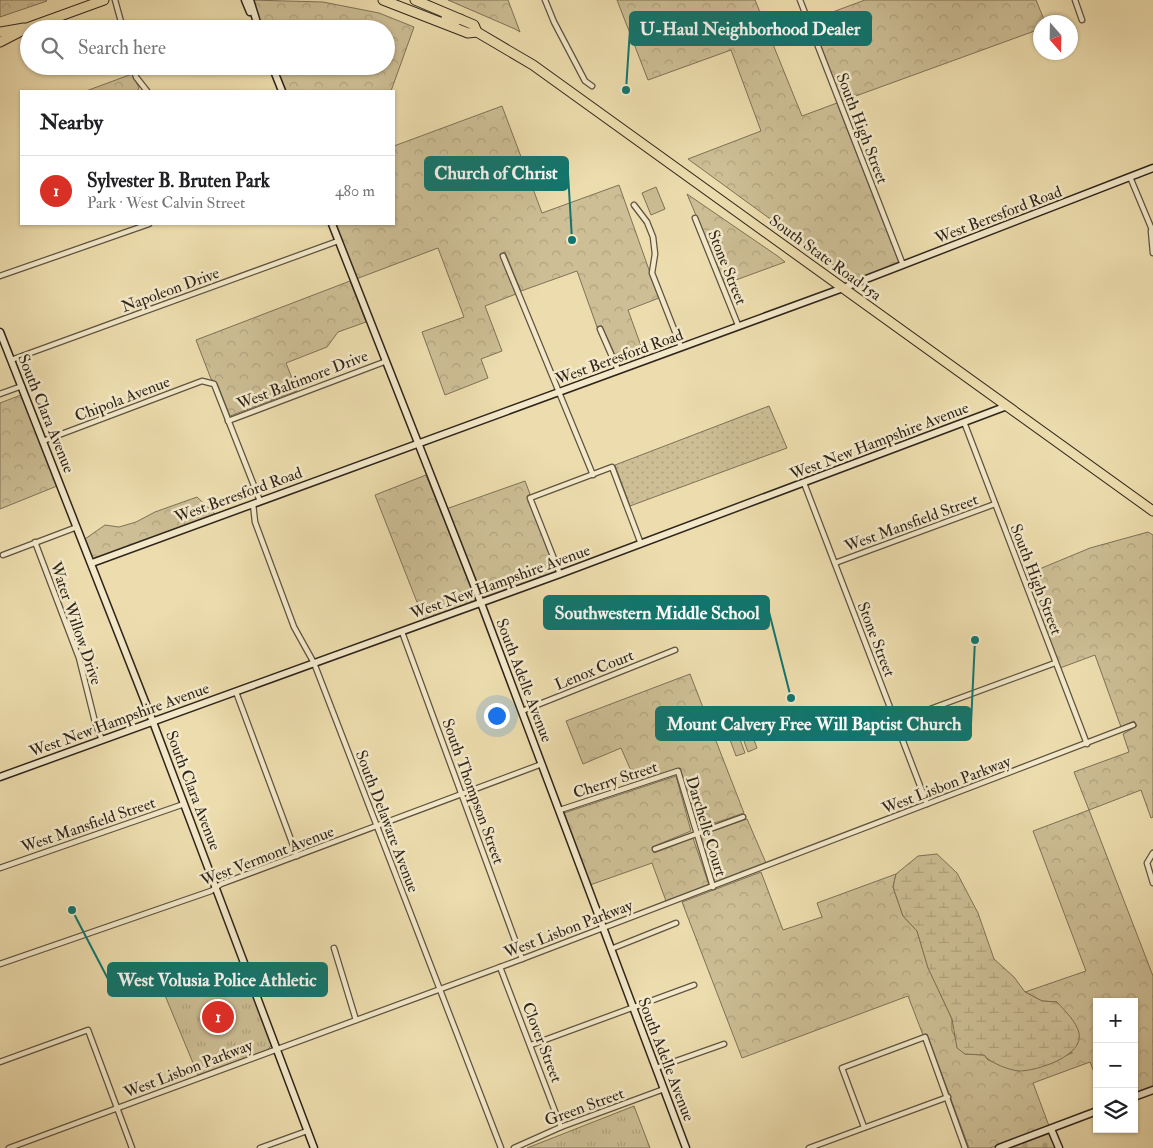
<!DOCTYPE html>
<meta charset="utf-8">
<style>
body{margin:0;font-family:"IM FELL Double Pica",serif;background:#f6f6f6;color:#202124}
.controls{position:absolute;right:15px;bottom:15px;display:grid;overflow:hidden;border-radius:0px;box-shadow:0 1px 4px #0004}
.controls button{width:45px;height:45px;display:grid;place-items:center;padding:0;border:0;border-bottom:1px solid #e0e0e0;background:#fff;color:#202124;font:25px sans-serif}
.compass{position:absolute;left:1033px;top:15px;width:45px;height:45px;border-radius:50%;background:#fff;box-shadow:0 1px 4px #0004;rotate:160deg}
.you{position:absolute;left:496px;top:715px;width:18px;height:18px;margin:-12px;border:4px solid #fff;border-radius:50%;background:#1a73e8;box-shadow:0 0 0 8px #1a73e833}
.badge{display:grid;place-items:center;width:32px;height:32px;border-radius:50%;background:#d93025;color:#fff;font-size:16px;font-weight:700}
.pin{position:absolute;translate:-50% -50%;border:2px solid #fff;box-shadow:0 1px 5px #0006}
.list{margin:0;padding:0;list-style:none}
h2{display:flex;justify-content:space-between;align-items:center;height:65px;margin:0;padding:0 20px;font-size:21px}
h2 small{font-size:16px;font-weight:400;color:#757577}
.list li{display:grid;grid-template-columns:32px 1fr auto;gap:15px;align-items:center;box-sizing:border-box;height:70px;padding:0 20px;border-top:1px solid #e0e0e0}
.list b{display:block;font-size:19px;white-space:nowrap}
.list p{margin:0;font-size:16px;white-space:nowrap;color:#757577}
.list em{font-size:16px;font-style:normal;color:#757577}
.icon{flex:none;width:28px;height:28px;fill:none;stroke:currentColor;stroke-width:2;stroke-linecap:round;stroke-linejoin:round}
.map{position:relative;flex:none;width:1153px;height:1148px;overflow:hidden}
.search{position:absolute;background:#fff;box-shadow:0 1px 4px #0004;left:20px;top:20px;width:375px;height:55px;display:flex;align-items:center;gap:12px;box-sizing:border-box;padding:0 18px;border-radius:28px;color:#757577;font-size:19px}
.panel{position:absolute;background:#fff;box-shadow:0 1px 4px #0004;left:20px;top:90px;width:375px;height:135px;border-radius:0px}
.map>svg:first-child{display:block}
.grass{fill:url(#grass-dots);stroke:#7e7258}
.forest{fill:url(#forest-crowns);stroke:#7e7258}
.wetland{fill:url(#wetland-marsh);stroke:#7e7258}
.cemetery{fill:url(#cemetery-stones);stroke:#7e7258}
.park{fill:url(#park-tufts);stroke:#7e7258}
.pitch{fill:#cdbe95;stroke:#7e7258}
.lines{fill:none;stroke-linecap:round;stroke-linejoin:round}
.street-casing{stroke:#5e5340;stroke-width:7}
.secondary-casing{stroke:#2f251b;stroke-width:9}
.highway-casing{stroke:#2f251b;stroke-width:11}
.street{stroke:#f3e9ca;stroke-width:4.5}
.secondary{stroke:#f3e9ca;stroke-width:6}
.highway{stroke:#edddae;stroke-width:9}
.labels{text-anchor:middle;stroke-width:5;stroke-linejoin:round;paint-order:stroke}
.street-label{font-size:16px;fill:#2f251b;stroke:#f3e9ca}
.leader{fill:none;stroke:#0f766e;stroke-width:2}
.callout-dot{fill:#0f766e;stroke:#f3e9ca;stroke-width:2}
.callout{fill:#0f766e;stroke:#0f766e;stroke-width:2}
.callout-label{font-size:18px;text-anchor:middle;font-weight:bold;fill:#fff}
</style>
<div class="map">
<svg width="1153" height="1148" viewBox="0 0 1153 1148">
<defs>
<pattern id="grass-dots" width="8" height="8" patternUnits="userSpaceOnUse" patternTransform="scale(1.25)"><rect width="8" height="8" fill="#cdbe95"/><path d="M2 2h.1M6 6h.1" fill="none" stroke="#b0a380" stroke-width="1.8" stroke-linecap="round"/></pattern>
<pattern id="forest-crowns" width="20" height="18" patternUnits="userSpaceOnUse" patternTransform="scale(1.25)"><rect width="20" height="18" fill="#cdbe95"/><path d="M2 6a3 3 0 1 1 6 0M12 15a3 3 0 1 1 6 0" fill="none" stroke="#b0a380"/></pattern>
<pattern id="wetland-marsh" width="20" height="14" patternUnits="userSpaceOnUse" patternTransform="scale(1.25)"><rect width="20" height="14" fill="#cdbe95"/><path d="M1 5h8M5 5V1M11 12h8M15 12V8" fill="none" stroke="#b0a380"/></pattern>
<pattern id="cemetery-stones" width="16" height="16" patternUnits="userSpaceOnUse" patternTransform="scale(1.25)"><rect width="16" height="16" fill="#cdbe95"/><path d="M2 7V4a2 2 0 0 1 4 0v3zM10 15v-3a2 2 0 0 1 4 0v3z" fill="#b0a380"/></pattern>
<pattern id="park-tufts" width="24" height="20" patternUnits="userSpaceOnUse" patternTransform="scale(1.25)"><rect width="24" height="20" fill="#cdbe95"/><path d="M3 7l-1-3M5 7V3M7 7l1-3M15 17l-1-3M17 17v-4M19 17l1-3" fill="none" stroke="#b0a380"/></pattern>
</defs>
<rect width="100%" height="100%" fill="#edddae"/>
<filter id="stains"><feTurbulence type="fractalNoise" baseFrequency=".004" numOctaves="4"/><feColorMatrix values="0 0 0 0 .2 0 0 0 0 .09 0 0 0 0 .02 0 0 0 .5 -.17"/></filter>
<radialGradient id="worn" r=".72"><stop offset=".6" stop-color="#630" stop-opacity="0"/><stop offset="1" stop-color="#630" stop-opacity=".3"/></radialGradient>
<!-- grass -->
<path class="grass" d="M769,406L787,448L630,506L615,465Z"/>
<!-- forest -->
<g class="forest">
<path d="M0,0H46L47,1L0,17Z"/>
<path d="M250,0L323,2L379,13L414,27L391,91H285L275,66H386V29H261Z"/>
<path d="M448,0H508L520,32L515,29Z"/>
<path d="M617,0H755L802,116L837,103L899,263L854,280L688,159L761,131L731,50L648,80Z"/>
<path d="M865,0H1036L1045,22H1040V29L842,101L811,20Z"/>
<path d="M132,74L139,88L137,91H86Z"/>
<path d="M502,106L542,213L619,185L659,298L628,310L645,357L620,366L602,326L597,327L577,271L521,291L505,252L500,254L516,294L485,306L502,351L481,359L488,378L445,395L422,332L464,317L438,248L356,279L335,224H394V146Z"/>
<path d="M687,194L779,257L785,262L725,284Z"/>
<path d="M350,281L366,322L338,332L327,347L286,363L297,391L230,416L217,383L211,379L196,340Z"/>
<path d="M21,395L57,486L0,509V403Z"/>
<path d="M426,475L477,601L424,620L375,495Z"/>
<path d="M525,481L530,494L527,496L556,572L482,599L446,509Z"/>
<path d="M197,497L215,514L93,559L85,539L105,525L119,527L136,522L155,512Z"/>
<path d="M1148,532L1153,535V817L1151,818L1141,790L1089,810L1153,976V1086L1134,1094V1002H1097V1079L1090,1062L1033,1083L1049,1126L990,1148H969L927,1034L923,1035L908,996L742,1058L682,902L761,872L783,930L822,917L817,903L896,874L893,887L903,916L917,931L928,967L952,1019V1031L965,1054L984,1055L988,1060L1018,1071L1039,1066L1072,1053L1057,1002L1042,1001L1025,992L1086,971L1033,831L1089,810L1074,772L1129,752L1123,734L1137,726L1134,721L1121,727L1095,655L1060,668L1025,575L1090,548Z"/>
<path d="M690,674L744,813L697,829L680,768L636,782L621,748L583,764L566,721Z"/>
<path d="M676,776L691,831L652,847L654,853L693,838L709,885L666,901L652,863L590,885L564,813Z"/>
<path d="M747,819L766,863L715,883L699,836Z"/>
</g>
<!-- wetland -->
<path class="wetland" d="M937,854L957,873L978,913L994,959L1014,977L1025,992L1042,1001L1057,1002C1065,1011 1076,1021 1079,1033C1084,1056 1037,1071 1019,1071C1009,1070 990,1063 984,1055L965,1054L957,1048L952,1019L928,968L917,931L903,916L893,887L896,874L918,856Z"/>
<!-- cemetery -->
<path class="cemetery" d="M1050,1133L1056,1148H1009Z"/>
<!-- park -->
<g class="park">
<path d="M242,964L272,1045L267,1050L198,1075L164,993Z"/>
<path d="M634,1106L650,1148H527Z"/>
</g>
<!-- pitch -->
<g class="pitch">
<path d="M656,187L665,209L651,215L642,193Z"/>
<path d="M750,729L757,748L748,752L741,733Z"/>
<path d="M738,734L745,753L736,756L729,737Z"/>
</g>
<g class="lines">
<defs>
<g id="street">
<path d="M115,0L123,29"/>
<path d="M545,0L554,22L585,81L592,86"/>
<path d="M800,0L903,265"/>
<path d="M1075,0L1082,20"/>
<path d="M133,66L136,77L147,91"/>
<path d="M1130,177L1153,232"/>
<path d="M634,205L647,222L653,237L655,254L652,273L681,347"/>
<path d="M695,218L738,325"/>
<path d="M1151,231L1153,253"/>
<path d="M503,256L593,475"/>
<path d="M0,276L149,224"/>
<path d="M600,329L618,370"/>
<path d="M11,360L338,241"/>
<path d="M0,394L22,386"/>
<path d="M228,421L384,362"/>
<path d="M964,422L1087,744"/>
<path d="M43,441L202,381L214,384L260,501"/>
<path d="M804,483L927,804"/>
<path d="M253,504L255,522L294,627L314,663L501,1148"/>
<path d="M35,542L79,658L95,722L102,740"/>
<path d="M3,555L77,527"/>
<path d="M835,563L995,504"/>
<path d="M560,574L530,498L612,467L641,544"/>
<path d="M402,632L522,959"/>
<path d="M236,692L297,856"/>
<path d="M522,711L675,650"/>
<path d="M895,722L1055,663"/>
<path d="M560,810L678,771L713,887"/>
<path d="M655,849L743,817"/>
<path d="M1153,853L1147,863L1153,883"/>
<path d="M0,868L184,804"/>
<path d="M334,948L356,1020"/>
<path d="M611,949L676,923"/>
<path d="M0,964L211,891L221,884L542,764"/>
<path d="M500,967L561,1127"/>
<path d="M231,975L247,969"/>
<path d="M531,1045L694,985"/>
<path d="M0,1062L88,1030L132,1148"/>
<path d="M656,1068L724,1044"/>
<path d="M864,1127L842,1068L925,1037L965,1148"/>
<path d="M9,1148L522,959L1133,725"/>
<path d="M260,1148L307,1131"/>
<path d="M514,1148L561,1127L664,1089"/>
<path d="M809,1148L948,1097"/>
</g>
<g id="secondary">
<path d="M245,0L250,12"/>
<path d="M250,0L259,29"/>
<path d="M272,66L282,91"/>
<path d="M332,224L481,603L686,1148"/>
<path d="M0,332L153,722L314,1148"/>
<path d="M92,563L843,288L1153,168"/>
<path d="M0,777L560,574L1007,406"/>
<path d="M1134,1097L1153,1090"/>
<path d="M1051,1129L1059,1148"/>
<path d="M999,1148L1097,1111"/>
</g>
<g id="highway">
<path d="M383,0L468,33L477,32L533,65L1153,511"/>
<path d="M415,0L474,25L477,32"/>
<path d="M446,18L456,21L460,19"/>
<path d="M0,32L24,28"/>
<path d="M0,42L27,28L104,0"/>
</g>
</defs>
<!-- street casing -->
<use href="#street" class="street-casing"/>
<!-- secondary casing -->
<use href="#secondary" class="secondary-casing"/>
<!-- highway casing -->
<use href="#highway" class="highway-casing"/>
<!-- street -->
<use href="#street" class="street"/>
<!-- secondary -->
<use href="#secondary" class="secondary"/>
<!-- highway -->
<use href="#highway" class="highway"/>
</g>
<g class="labels">
<!-- street labels -->
<g class="street-label">
<text transform="translate(863 128) rotate(69)" y="6">South High Street</text>
<text transform="translate(998 214) rotate(-21)" y="6">West Beresford Road</text>
<text transform="translate(826 257) rotate(36)" y="6">South State Road 15a</text>
<text transform="translate(728 267) rotate(68)" y="6">Stone Street</text>
<text transform="translate(170 289) rotate(-20)" y="6">Napoleon Drive</text>
<text transform="translate(619 356) rotate(-20)" y="6">West Beresford Road</text>
<text transform="translate(302 379) rotate(-21)" y="6">West Baltimore Drive</text>
<text transform="translate(122 398) rotate(-21)" y="6">Chipola Avenue</text>
<text transform="translate(47 413) rotate(68)" y="6">South Clara Avenue</text>
<text transform="translate(879 440) rotate(-21)" y="6">West New Hampshire Avenue</text>
<text transform="translate(238 494) rotate(-20)" y="6">West Beresford Road</text>
<text transform="translate(911 522) rotate(-20)" y="6">West Mansfield Street</text>
<text transform="translate(1037 579) rotate(69)" y="6">South High Street</text>
<text transform="translate(500 581) rotate(-20)" y="6">West New Hampshire Avenue</text>
<text transform="translate(77 623) rotate(71)" y="6">Water Willow Drive</text>
<text transform="translate(877 639) rotate(69)" y="6">Stone Street</text>
<text transform="translate(594 669) rotate(-22)" y="6">Lenox Court</text>
<text transform="translate(525 680) rotate(69)" y="6">South Adelle Avenue</text>
<text transform="translate(119 719) rotate(-20)" y="6">West New Hampshire Avenue</text>
<text transform="translate(615 779) rotate(-18)" y="6">Cherry Street</text>
<text transform="translate(946 784) rotate(-21)" y="6">West Lisbon Parkway</text>
<text transform="translate(194 790) rotate(69)" y="6">South Clara Avenue</text>
<text transform="translate(474 791) rotate(70)" y="6">South Thompson Street</text>
<text transform="translate(388 821) rotate(69)" y="6">South Delaware Avenue</text>
<text transform="translate(88 824) rotate(-19)" y="6">West Mansfield Street</text>
<text transform="translate(707 826) rotate(73)" y="6">Darchelle Court</text>
<text transform="translate(267 855) rotate(-21)" y="6">West Vermont Avenue</text>
<text transform="translate(568 928) rotate(-21)" y="6">West Lisbon Parkway</text>
<text transform="translate(543 1042) rotate(69)" y="6">Clover Street</text>
<text transform="translate(667 1059) rotate(69)" y="6">South Adelle Avenue</text>
<text transform="translate(188 1068) rotate(-21)" y="6">West Lisbon Parkway</text>
<text transform="translate(584 1106) rotate(-20)" y="6">Green Street</text>
</g>
</g>
<!-- callouts -->
<path class="leader" d="M626 90L630 29M572 240L568 173M791 698L769 612M975 640L971 724M72 910L108 979"/>
<g class="callout-dot">
<circle cx="626" cy="90" r="5"/>
<circle cx="572" cy="240" r="5"/>
<circle cx="791" cy="698" r="5"/>
<circle cx="975" cy="640" r="5"/>
<circle cx="72" cy="910" r="5"/>
</g>
<g class="callout">
<rect x="630" y="12" width="241" height="33" rx="5"/>
<rect x="425" y="157" width="143" height="33" rx="5"/>
<rect x="544" y="596" width="225" height="33" rx="5"/>
<rect x="656" y="707" width="315" height="33" rx="5"/>
<rect x="108" y="963" width="219" height="33" rx="5"/>
</g>
<g class="callout-label">
<text x="750" y="35">U-Haul Neighborhood Dealer</text>
<text x="496" y="179">Church of Christ</text>
<text x="657" y="619">Southwestern Middle School</text>
<text x="814" y="730">Mount Calvery Free Will Baptist Church</text>
<text x="217" y="986">West Volusia Police Athletic</text>
</g>
<rect width="100%" height="100%" filter="url(#stains)"/>
<rect width="100%" height="100%" fill="url(#worn)"/>
</svg>
<div class="controls">
<button>+</button>
<button>−</button>
<button><svg class="icon" aria-label="layers" viewBox="0 0 24 24"><path d="M12 4l9 5-9 5-9-5zM3 14l9 5 9-5"/></svg></button>
</div>
<svg class="compass" viewBox="-18 -18 36 36"><path d="M0-13l5 13h-10z" fill="#e53935"/><path d="M0 13l5-13h-10z" fill="#757577"/></svg>
<div class="you"></div>
<div class="pin badge" style="left:218px;top:1017px">1</div>
<div class="search"><svg class="icon" aria-label="search" viewBox="0 0 24 24"><circle cx="10" cy="10" r="6"/><path d="M15 15l6 6"/></svg>Search here</div>
<section class="panel">
<h2>Nearby<small></small></h2>
<ul class="list">
<li><span class="badge">1</span><div><b>Sylvester B. Bruten Park</b><p>Park · West Calvin Street</p></div><em>480 m</em></li>
</ul>
</section>
</div>
